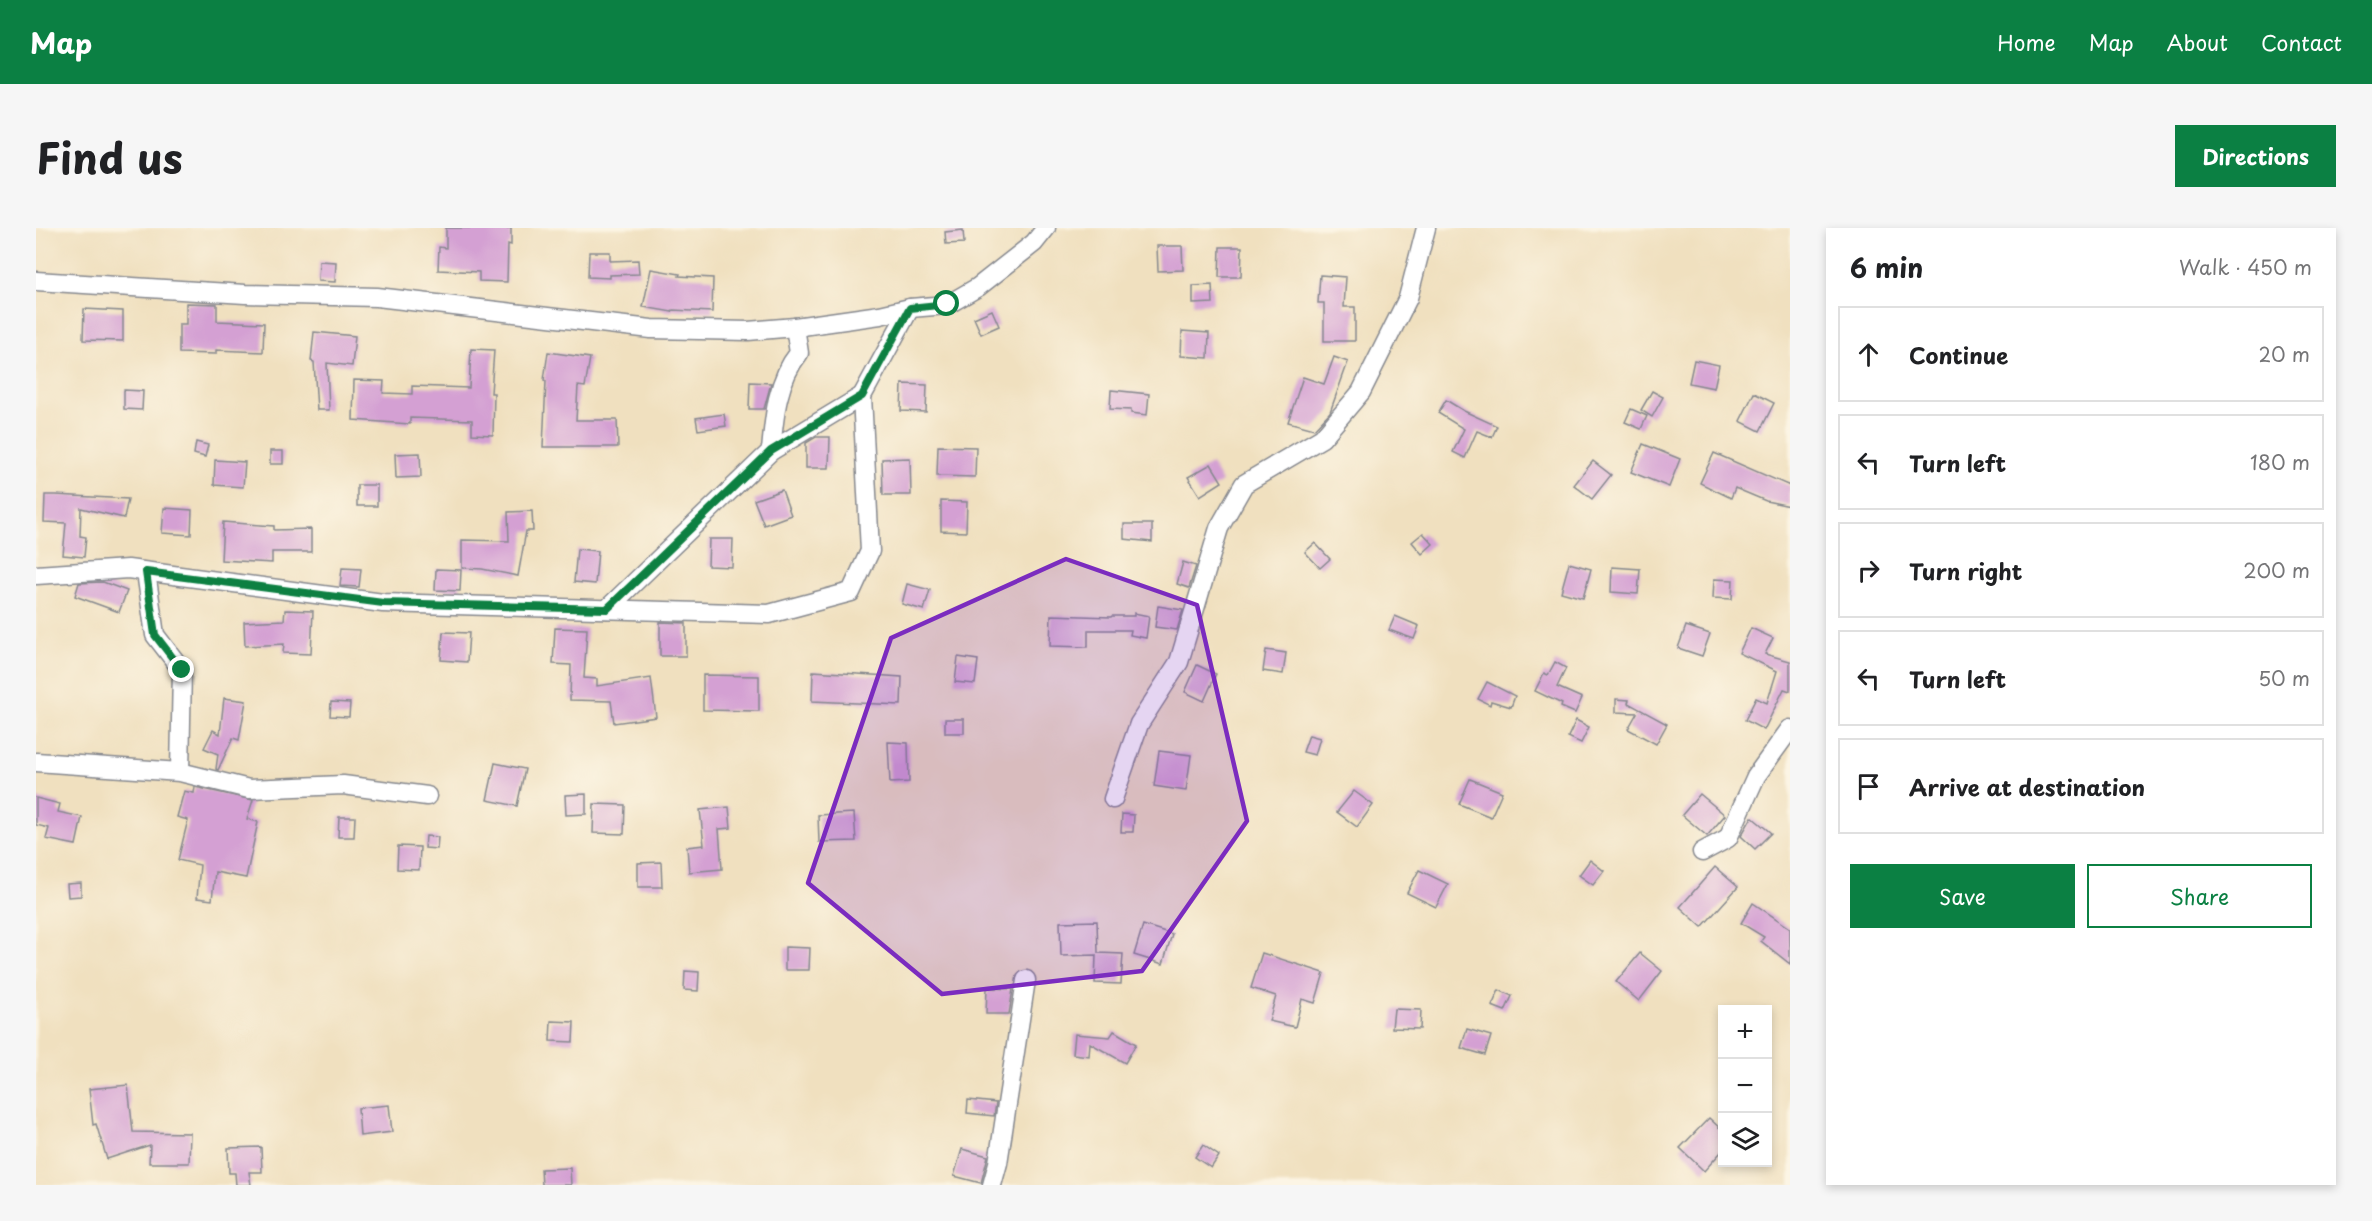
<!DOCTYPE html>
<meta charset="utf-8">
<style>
body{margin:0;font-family:"Playpen Sans",sans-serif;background:#f6f6f6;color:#202124}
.controls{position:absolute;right:18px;bottom:18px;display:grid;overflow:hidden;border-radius:0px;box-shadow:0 3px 9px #0003}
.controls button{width:54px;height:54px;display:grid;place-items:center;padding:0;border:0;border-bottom:2px solid #e0e0e0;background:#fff;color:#202124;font:30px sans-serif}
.stop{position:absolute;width:18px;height:18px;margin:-14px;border:4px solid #0b8043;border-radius:50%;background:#fff}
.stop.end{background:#0b8043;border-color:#fff;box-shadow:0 2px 6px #0008}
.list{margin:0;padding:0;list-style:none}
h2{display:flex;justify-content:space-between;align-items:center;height:78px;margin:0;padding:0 24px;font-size:26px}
h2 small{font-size:20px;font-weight:400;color:#757577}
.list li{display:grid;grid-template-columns:39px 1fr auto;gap:18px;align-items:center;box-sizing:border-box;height:96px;margin:0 12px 12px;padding:0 12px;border:2px solid #e0e0e0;border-radius:0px}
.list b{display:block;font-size:22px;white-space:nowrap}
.list em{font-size:20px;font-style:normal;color:#757577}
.actions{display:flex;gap:12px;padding:18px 24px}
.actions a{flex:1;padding:14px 0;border:2px solid #0b8043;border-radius:0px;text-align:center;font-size:21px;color:#0b8043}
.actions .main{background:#0b8043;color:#fff}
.icon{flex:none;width:33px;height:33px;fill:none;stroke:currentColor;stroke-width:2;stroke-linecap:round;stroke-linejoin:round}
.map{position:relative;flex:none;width:1754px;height:957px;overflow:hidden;border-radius:0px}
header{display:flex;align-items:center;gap:36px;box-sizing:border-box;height:84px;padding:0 30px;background:#0b8043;color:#fff}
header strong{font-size:28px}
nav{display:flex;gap:33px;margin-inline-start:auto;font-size:21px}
.intro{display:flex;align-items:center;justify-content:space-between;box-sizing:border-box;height:144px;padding:0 36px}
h1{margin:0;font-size:42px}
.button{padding:15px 27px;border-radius:0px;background:#0b8043;color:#fff;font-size:21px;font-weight:700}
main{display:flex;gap:36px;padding:0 36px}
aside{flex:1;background:#fff;border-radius:0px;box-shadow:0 3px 9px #0003}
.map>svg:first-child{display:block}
.building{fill:#d4a0d3}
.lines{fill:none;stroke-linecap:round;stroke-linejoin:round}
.street-casing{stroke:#86888e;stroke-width:21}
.street{stroke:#fff;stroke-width:18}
.route{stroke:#0b8043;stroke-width:8}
.marked{fill:#7b2cbf;fill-opacity:0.2;stroke:#7b2cbf;stroke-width:4.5;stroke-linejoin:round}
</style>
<header>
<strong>Map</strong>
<nav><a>Home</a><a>Map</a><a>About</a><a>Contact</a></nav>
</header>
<div class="intro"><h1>Find us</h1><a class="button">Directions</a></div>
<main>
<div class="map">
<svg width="1754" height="957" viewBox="0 0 1754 957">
<rect width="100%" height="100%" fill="#fcf5e5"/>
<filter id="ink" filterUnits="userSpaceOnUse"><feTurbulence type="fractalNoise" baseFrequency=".0167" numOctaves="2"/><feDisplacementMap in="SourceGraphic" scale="12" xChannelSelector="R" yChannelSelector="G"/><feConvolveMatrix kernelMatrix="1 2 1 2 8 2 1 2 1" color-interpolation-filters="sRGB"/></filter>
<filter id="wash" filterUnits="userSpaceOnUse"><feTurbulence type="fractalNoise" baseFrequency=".008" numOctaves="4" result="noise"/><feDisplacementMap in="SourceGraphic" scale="24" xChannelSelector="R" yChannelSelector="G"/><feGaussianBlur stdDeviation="1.35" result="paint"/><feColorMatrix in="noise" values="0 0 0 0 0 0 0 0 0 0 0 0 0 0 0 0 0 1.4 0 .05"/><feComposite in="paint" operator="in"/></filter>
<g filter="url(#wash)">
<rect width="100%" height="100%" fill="#f0e0bf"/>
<g id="blocks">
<!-- building -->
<g class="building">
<path d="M410,0H475V17L472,16L471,54L443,53V44L402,42L403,19L410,20Z"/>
<path d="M927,2L928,15L910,16L909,4Z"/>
<path d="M1121,18H1146L1147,42L1122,43Z"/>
<path d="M1184,19H1206L1205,49H1183Z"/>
<path d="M553,24H574V33L602,32L603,46L574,47V50L552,49Z"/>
<path d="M283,33L300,34L299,54L282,53Z"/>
<path d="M615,41L644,46L643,48L677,50L676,84L637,82L636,84L607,79Z"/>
<path d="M1284,47L1310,49L1308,79H1319V113H1288V75H1282Z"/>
<path d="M1176,57L1177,75L1157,76V58Z"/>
<path d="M150,75L181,76V93L228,95L227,124L180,122V126L143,125V96H150Z"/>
<path d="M48,81L87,83V113L47,112Z"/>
<path d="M956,82L963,98L945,106L938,90Z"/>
<path d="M1146,103L1173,105L1172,130L1145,128Z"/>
<path d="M278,104L319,108L316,138L291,135L293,182H281L278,134L275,133Z"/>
<path d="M435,121L458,122L455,165H458L457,207L436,206V192L374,190V196L317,192L318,152L348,153L347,165L376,166V158L433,160Z"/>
<path d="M512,124L554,130L549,159L542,158L540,192H581L582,219H507L510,153L508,152Z"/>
<path d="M1298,129L1312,134L1294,184L1278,201L1252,194L1267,149L1288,156Z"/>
<path d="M1658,132L1683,137L1678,160L1653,155Z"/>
<path d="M714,154L735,155L728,181H713Z"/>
<path d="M866,156L891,157L890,184L865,183Z"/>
<path d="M88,162L107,163L106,182L88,181Z"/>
<path d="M1075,162L1113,166L1111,187L1095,185V182L1074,181Z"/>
<path d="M1616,163L1627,169L1616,189L1605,182Z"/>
<path d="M1718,165L1738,175L1724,203L1704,193Z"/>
<path d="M1410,172L1428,183L1461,198L1456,209L1441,203L1429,230L1417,224L1428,201L1402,185Z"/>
<path d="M1595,181L1611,188L1605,201L1589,194Z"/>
<path d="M688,186L690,198L662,202L660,190Z"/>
<path d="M780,209H794L793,240H770V215Z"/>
<path d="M160,214L172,217L169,229L158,226Z"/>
<path d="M1607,216L1644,231L1633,259L1595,244Z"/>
<path d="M902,218L940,219L939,249L901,248Z"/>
<rect x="234" y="223" width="13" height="13"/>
<path d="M384,225L385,249L360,250L359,226Z"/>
<path d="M1678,225L1754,258V278L1730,273L1699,260L1695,270L1664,255Z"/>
<path d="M874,230L875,267H847L846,231Z"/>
<path d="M179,232L209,234L207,259L178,257Z"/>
<path d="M1557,233L1575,247L1556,271L1538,257Z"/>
<path d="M1175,236L1186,254L1164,268L1152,249Z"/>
<rect x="321" y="257" width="20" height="21"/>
<path d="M746,262L755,287L728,297L718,272Z"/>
<path d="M9,267H20L92,271L88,290L45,280L44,308L50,309L48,329L27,327L30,295L8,294Z"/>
<path d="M905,273L931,274L930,304L905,303Z"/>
<path d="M128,280L156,282L155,307L126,305Z"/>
<path d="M496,283L497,303H490L482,348L446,341L426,340V312L473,313L472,284Z"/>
<path d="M187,294L238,298V302L275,301V324H236V335L185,332Z"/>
<path d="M1088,296H1116V314L1088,311Z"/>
<path d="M1387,305L1397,316L1386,326L1376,314Z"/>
<path d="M673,311H697L696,339L672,338Z"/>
<path d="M1279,315L1294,331L1284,340L1269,324Z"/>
<path d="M541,321L562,323L559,356L538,354Z"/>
<path d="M1147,334L1160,338L1153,360L1141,356Z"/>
<path d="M1533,335L1555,341L1547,370L1525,364Z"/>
<path d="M1576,339L1604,341L1602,366L1575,364Z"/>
<path d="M306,340L325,341L323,359L304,358Z"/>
<path d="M400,341L425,342L424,363L399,362Z"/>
<path d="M1678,351L1697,352L1696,371L1677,370Z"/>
<path d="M67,354L91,363L83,384L39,368L43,355Z"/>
<path d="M871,356L894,362L888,382L866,376Z"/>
<path d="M1122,378L1147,382L1141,402L1119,399Z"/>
<path d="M249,382L277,383L275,426L247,425L248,416L209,418L208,394L248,392Z"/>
<path d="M1098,385L1113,388L1110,410L1094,407L1095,402H1052V419L1014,418L1015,387L1075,389L1076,388H1098Z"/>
<path d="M1359,388L1383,398L1378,411L1353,402Z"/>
<path d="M624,394L650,395V428H624Z"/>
<path d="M1650,398L1674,406L1666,428L1642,420Z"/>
<path d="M519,400L551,401L548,450L561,451V458L615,450L620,489L578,495L575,473L534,472L535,437L517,436Z"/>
<path d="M1715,400L1737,410L1729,426L1754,433V463L1748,461L1728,502L1709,492L1720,470L1731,475L1741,443L1703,425Z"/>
<path d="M407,404L433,405L431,434L405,432Z"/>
<path d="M1230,422L1250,425L1247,446L1227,443Z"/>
<path d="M922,429L942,432L939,456L919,454Z"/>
<path d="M1519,434L1530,440L1521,459L1546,470L1539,485L1525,479L1526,476L1499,463L1508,445L1512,447Z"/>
<path d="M1161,437L1180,446L1168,473L1149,464Z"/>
<path d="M777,443L866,449L865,477L776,473Z"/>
<path d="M667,447L723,448V483L667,482Z"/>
<path d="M1451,454L1479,468L1475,479L1455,473L1454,477L1442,471Z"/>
<path d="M188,470L210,473L203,512L197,510L182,542L180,541L182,526L168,520L177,502L184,506Z"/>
<path d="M1580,471L1593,472L1592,475L1631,496L1620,516L1592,501L1601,485L1580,484Z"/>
<path d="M295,474L314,475L313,489L294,488Z"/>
<rect x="909" y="491" width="19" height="14"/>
<path d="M1540,492L1553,499L1545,515L1532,509Z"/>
<path d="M1273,507L1284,510L1279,527L1267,524Z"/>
<path d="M852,514L872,515L873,554L854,555Z"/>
<path d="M1123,523L1155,527L1150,563L1118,558Z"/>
<path d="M459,535L489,541L481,578L451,572Z"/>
<path d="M1434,551L1466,564L1455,589L1423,576Z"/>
<path d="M159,559L217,572L211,591L222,594L210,650L179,644L176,672L161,670L164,637L142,632L152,592L141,589L148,563L158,565Z"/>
<path d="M1318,563L1337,577L1321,599L1301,584Z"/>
<path d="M550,566V586L530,587L529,567Z"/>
<path d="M1664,566L1689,587L1671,608L1646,587Z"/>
<path d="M0,570L24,576L22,584L46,589L40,617L10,611L13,600L0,597Z"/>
<path d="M558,576L589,577L588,606L557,605Z"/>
<path d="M693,579L695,600L683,601L686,641L653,644L651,619L668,617L664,582Z"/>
<path d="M818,585L820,613L783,614L782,587Z"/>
<path d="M1086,586L1098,587L1097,604H1085Z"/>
<path d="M303,589H319L318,609H302Z"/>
<path d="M1716,589L1735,605L1719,621L1705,608Z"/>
<path d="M390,608L402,609L401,621L389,620Z"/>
<path d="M362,618L384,619L383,642L361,641Z"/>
<path d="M1554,632L1568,643L1557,657L1543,647Z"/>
<path d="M625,634L626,659H602V635Z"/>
<path d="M1679,639L1702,659L1666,699L1644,679Z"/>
<path d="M1383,642L1412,656L1400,679L1371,665Z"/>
<path d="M45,655V668L32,669L31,656Z"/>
<path d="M1717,675L1754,700V736L1725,713L1728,709L1705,695Z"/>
<path d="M1061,693L1062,725L1087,726L1085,756L1059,755L1060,727L1025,728L1024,694Z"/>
<path d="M1107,697L1136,706L1127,736L1098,727Z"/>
<path d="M749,719L774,720L773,742H749Z"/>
<path d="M1226,725L1288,745L1279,775L1266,771L1259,799L1233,793L1240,768L1215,760Z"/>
<path d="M1604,725L1626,743L1603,773L1580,754Z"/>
<path d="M649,743L663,744L662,763L648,762Z"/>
<path d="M951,760L977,761L973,786H950Z"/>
<path d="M1463,762L1476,768L1469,783L1456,778Z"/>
<path d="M1358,781L1385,782L1384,801L1356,800Z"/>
<path d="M515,793L538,794L537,814L514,813Z"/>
<path d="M1431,801L1455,808L1449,827L1425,820Z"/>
<path d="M1078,803L1100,816L1089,835L1054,815L1053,828L1037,826L1039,806L1074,809Z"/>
<path d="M92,857L97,904L154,905L153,935H113L114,917L71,931L60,896L57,897L53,861Z"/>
<path d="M932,872L960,875L958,888L931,885Z"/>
<path d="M353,877L356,904L324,908L322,880Z"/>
<path d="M1673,890L1686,902V923L1668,943L1644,920Z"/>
<path d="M1167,917L1183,928L1175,940L1159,929Z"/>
<path d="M225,919L226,944H213L215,957H200L199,945H193L192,920Z"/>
<path d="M926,921L952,928L945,955L918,948Z"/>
<path d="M534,940L535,957H506L505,941Z"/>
</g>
</g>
</g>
<g filter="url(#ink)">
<use href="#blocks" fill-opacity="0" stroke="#86888e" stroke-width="1.5"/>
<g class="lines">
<defs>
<g id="street">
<path d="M0,53L209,66L341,69L615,101L712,103L759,99L844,87L874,80L911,77L942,59L998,15L1010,0"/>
<path d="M735,223C738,189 741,152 763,125L759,99"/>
<path d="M110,344L119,407L146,442L144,544"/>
<path d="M0,347L92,341L347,375L733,386L815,364L834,323L826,168L874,80"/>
<path d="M571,381L735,223L826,168"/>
<path d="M0,534L144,544L213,561L307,557L391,568"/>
<path d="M1077,571L1103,496L1143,434L1183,300L1208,256L1286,210L1325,164L1372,70L1390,0"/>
<path d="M1666,624L1692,610L1720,548L1754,501"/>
<path d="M956,957L962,935L990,752"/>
</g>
</defs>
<!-- street casing -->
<use href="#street" class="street-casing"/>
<!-- street -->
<use href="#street" class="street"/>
</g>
</g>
<g class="lines" filter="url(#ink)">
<!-- route -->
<path class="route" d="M146,442L119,407L110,344L347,375L571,381L735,223L826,168L874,80L911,76"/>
</g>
<!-- marked area -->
<path class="marked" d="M1030,331L1161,377L1211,593L1106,743L906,766L772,655L855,410Z"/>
</svg>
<div class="controls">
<button>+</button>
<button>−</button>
<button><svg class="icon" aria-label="layers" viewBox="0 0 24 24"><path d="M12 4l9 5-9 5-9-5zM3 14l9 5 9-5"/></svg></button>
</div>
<div class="stop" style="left:911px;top:76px"></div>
<div class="stop end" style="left:146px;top:442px"></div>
</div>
<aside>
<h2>6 min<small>Walk · 450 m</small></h2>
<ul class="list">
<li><svg class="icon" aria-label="ahead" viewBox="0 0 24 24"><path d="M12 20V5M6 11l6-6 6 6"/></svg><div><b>Continue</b></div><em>20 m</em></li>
<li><svg class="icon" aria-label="left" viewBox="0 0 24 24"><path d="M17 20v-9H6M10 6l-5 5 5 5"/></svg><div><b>Turn left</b></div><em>180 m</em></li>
<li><svg class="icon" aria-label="right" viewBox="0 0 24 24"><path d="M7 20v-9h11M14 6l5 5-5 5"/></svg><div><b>Turn right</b></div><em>200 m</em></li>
<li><svg class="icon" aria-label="left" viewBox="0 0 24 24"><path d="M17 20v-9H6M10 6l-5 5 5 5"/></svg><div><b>Turn left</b></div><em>50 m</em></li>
<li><svg class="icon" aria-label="arrive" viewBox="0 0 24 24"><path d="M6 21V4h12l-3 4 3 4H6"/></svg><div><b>Arrive at destination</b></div></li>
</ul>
<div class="actions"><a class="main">Save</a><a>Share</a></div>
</aside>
</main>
